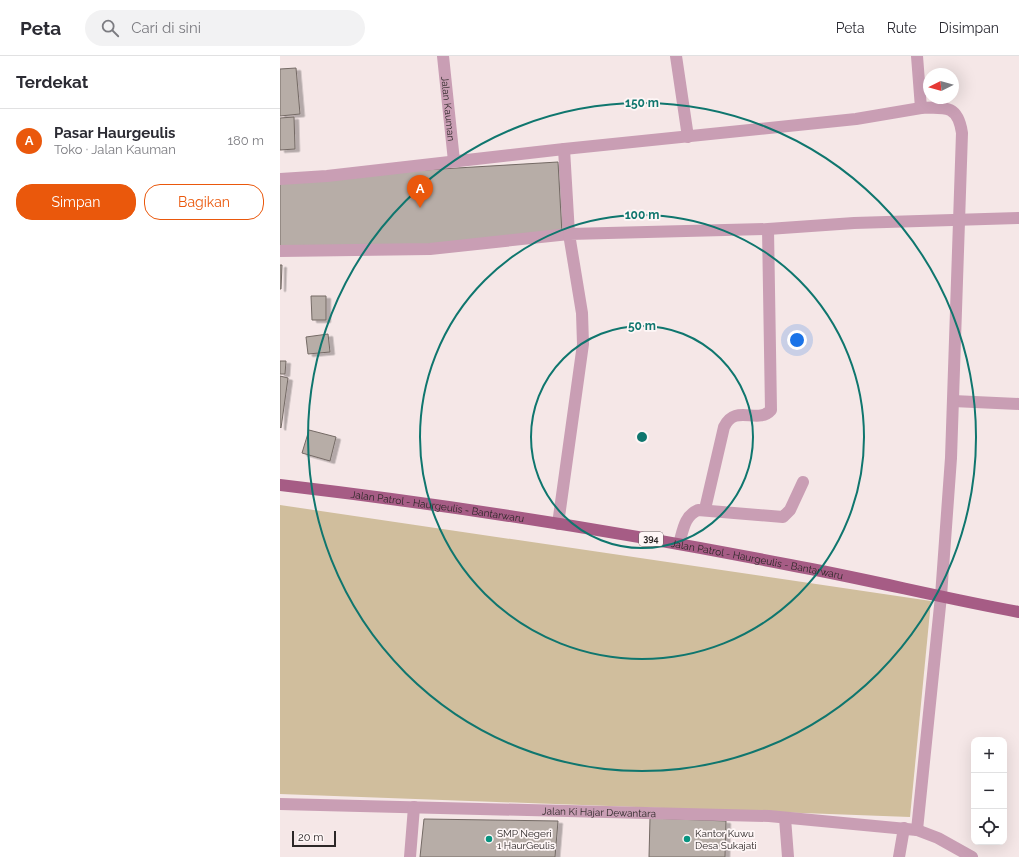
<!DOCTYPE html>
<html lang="id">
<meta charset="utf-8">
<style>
body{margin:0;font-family:Raleway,sans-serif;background:#f2f2f3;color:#2b2b33}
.controls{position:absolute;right:12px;bottom:12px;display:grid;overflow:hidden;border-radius:8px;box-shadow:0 4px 16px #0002}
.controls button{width:36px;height:36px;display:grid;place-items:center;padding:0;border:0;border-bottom:1px solid #e1e1e2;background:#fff;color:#2b2b33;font:20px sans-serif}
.compass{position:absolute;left:643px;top:12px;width:36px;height:36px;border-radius:50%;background:#fff;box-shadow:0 4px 16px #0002;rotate:265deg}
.scale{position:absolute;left:12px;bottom:10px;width:44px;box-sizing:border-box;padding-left:4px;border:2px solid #2c2727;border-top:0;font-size:11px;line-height:14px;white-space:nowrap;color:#2c2727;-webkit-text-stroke:3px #fef6f6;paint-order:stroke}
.you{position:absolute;left:517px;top:284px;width:14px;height:14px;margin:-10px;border:3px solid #fff;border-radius:50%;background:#1a73e8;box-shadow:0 0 0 6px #1a73e833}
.badge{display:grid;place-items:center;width:26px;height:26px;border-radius:50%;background:#ea580c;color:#fff;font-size:13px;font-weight:700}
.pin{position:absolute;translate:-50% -33px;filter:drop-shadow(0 1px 2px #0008)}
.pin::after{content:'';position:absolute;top:21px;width:14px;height:12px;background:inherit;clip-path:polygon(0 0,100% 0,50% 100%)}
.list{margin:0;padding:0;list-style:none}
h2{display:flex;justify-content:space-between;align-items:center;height:52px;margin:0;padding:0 16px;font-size:17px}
h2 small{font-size:13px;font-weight:400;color:#7c7c81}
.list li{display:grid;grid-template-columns:26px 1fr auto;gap:12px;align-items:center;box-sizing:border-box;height:64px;padding:0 16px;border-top:1px solid #e1e1e2}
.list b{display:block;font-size:15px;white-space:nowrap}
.list p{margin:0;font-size:13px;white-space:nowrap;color:#7c7c81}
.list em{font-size:13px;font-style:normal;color:#7c7c81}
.actions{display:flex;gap:8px;padding:12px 16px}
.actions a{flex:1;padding:9px 0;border:1px solid #ea580c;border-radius:16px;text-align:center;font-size:14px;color:#ea580c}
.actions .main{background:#ea580c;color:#fff}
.icon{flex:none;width:22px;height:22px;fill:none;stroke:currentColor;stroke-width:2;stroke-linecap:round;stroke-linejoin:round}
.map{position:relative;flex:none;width:739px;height:801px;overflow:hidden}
header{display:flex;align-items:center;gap:24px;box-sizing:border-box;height:56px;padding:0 20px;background:#fff;border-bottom:1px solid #e1e1e2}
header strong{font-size:19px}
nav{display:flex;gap:22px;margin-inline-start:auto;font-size:14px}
.search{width:280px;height:36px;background:#f2f2f3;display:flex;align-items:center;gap:10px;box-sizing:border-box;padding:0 14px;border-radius:22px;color:#7c7c81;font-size:15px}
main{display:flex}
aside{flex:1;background:#fff}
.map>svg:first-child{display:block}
.green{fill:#d0be9d}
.building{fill:#b7ada7;stroke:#746a65;filter:url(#shadow)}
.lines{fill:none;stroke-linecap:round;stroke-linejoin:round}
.minor{stroke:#c99eb4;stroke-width:12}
.major{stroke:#a65c85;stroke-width:12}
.ring{fill:none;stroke:#0f766e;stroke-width:2}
.poi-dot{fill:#089480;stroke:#fef6f6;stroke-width:1.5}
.labels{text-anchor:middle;stroke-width:3.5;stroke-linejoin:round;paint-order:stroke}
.shield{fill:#fef6f6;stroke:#6b6565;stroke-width:1}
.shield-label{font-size:9px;font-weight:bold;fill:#2c2727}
.street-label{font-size:10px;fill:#2c2727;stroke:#fef6f6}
.poi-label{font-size:10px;fill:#2c2727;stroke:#fef6f6;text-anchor:start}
.centre{fill:#0f766e;stroke:#fef6f6;stroke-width:2}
.ring-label{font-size:12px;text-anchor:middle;font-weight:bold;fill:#0f766e;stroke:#fef6f6;stroke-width:3.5;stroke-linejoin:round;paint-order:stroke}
</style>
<header>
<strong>Peta</strong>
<div class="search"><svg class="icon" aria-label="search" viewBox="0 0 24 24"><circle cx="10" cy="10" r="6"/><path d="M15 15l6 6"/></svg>Cari di sini</div>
<nav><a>Peta</a><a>Rute</a><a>Disimpan</a></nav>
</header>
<main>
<aside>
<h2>Terdekat<small></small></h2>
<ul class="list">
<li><span class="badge">A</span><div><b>Pasar Haurgeulis</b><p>Toko · Jalan Kauman</p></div><em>180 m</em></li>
</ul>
<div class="actions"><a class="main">Simpan</a><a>Bagikan</a></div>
</aside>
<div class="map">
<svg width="739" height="801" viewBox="0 0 739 801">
<defs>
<filter id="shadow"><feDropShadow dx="4.5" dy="2.5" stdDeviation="0" flood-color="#0004"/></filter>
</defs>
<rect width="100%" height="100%" fill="#f5e7e7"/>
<!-- green -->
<path class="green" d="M0,449L651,545L630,761L0,738Z"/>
<!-- building -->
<g class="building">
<path d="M16,12L20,58L0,60V13Z"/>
<path d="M14,61L15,93L0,94V62Z"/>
<path d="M278,106L282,178L116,191L0,193V127L110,116Z"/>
<path d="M0,209H2L1,233H0Z"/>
<path d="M31,240H46V264H32Z"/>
<path d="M48,278L50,296L28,298L26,281Z"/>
<path d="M0,305H6L5,318H0Z"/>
<path d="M0,320L8,322L1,372L0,371Z"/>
<path d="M29,374L56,381L50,405L22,397Z"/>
<path d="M370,762L446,765L445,801H369Z"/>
<path d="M144,763L278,765L275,801H140Z"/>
</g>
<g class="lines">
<!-- minor -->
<g class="minor">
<path id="s1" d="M163,0L174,105"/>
<path d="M396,0L408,81"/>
<path d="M284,93L576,63L641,52"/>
<path d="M0,123L47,120L284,93L289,178L150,193L0,195"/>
<path d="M673,345L739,348"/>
<path d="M425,453L444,371C455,347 478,369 491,354L488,173"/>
<path d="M278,468L303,288L302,257L289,178L488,173L574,167L739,162"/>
<path d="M399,488C403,475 404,460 418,454L503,461L510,454L523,426"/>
<path id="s2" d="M0,748L489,760L637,774L658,782L692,801"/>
<path d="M505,762L508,801"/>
<path d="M637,774L661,540L671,402L682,77C678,49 666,51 641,52L637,0"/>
<path d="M130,801L134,751"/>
<path d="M619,801L624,772"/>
</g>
<!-- major -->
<path class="major" id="s3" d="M0,429C171,449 342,476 510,509C587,523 662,542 739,556"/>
</g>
<!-- distance rings -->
<g class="ring">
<circle cx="362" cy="381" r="111"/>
<circle cx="362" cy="381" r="222"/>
<circle cx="362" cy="381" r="334"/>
</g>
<!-- markers -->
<g class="poi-dot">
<circle cx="209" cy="783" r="4"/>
<circle cx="407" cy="783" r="4"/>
</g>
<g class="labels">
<!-- shield labels -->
<rect class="shield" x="359" y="476" width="24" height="14" rx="3"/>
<g class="shield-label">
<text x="371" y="486">394</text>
</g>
<!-- street labels -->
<g class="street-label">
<text dy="4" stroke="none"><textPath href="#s1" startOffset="53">Jalan Kauman</textPath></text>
<text dy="4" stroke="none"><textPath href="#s3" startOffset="159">Jalan Patrol - Haurgeulis - Bantarwaru</textPath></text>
<text dy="4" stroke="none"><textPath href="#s3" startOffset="483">Jalan Patrol - Haurgeulis - Bantarwaru</textPath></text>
<text dy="4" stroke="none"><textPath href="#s2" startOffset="319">Jalan Ki Hajar Dewantara</textPath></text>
</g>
<!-- poi labels -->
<g class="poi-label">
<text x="217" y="781">SMP Negeri<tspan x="217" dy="12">1 HaurGeulis</tspan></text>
<text x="415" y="781">Kantor Kuwu<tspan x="415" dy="12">Desa Sukajati</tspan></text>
</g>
</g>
<circle cx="362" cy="381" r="6" class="centre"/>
<g class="ring-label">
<text x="362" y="51">150 m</text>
<text x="362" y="163">100 m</text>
<text x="362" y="274">50 m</text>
</g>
</svg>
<div class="controls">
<button>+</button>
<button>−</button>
<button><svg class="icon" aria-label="locate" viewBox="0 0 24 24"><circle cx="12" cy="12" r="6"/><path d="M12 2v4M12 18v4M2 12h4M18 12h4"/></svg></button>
</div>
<svg class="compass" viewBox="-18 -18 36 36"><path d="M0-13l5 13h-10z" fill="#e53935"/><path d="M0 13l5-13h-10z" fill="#7c7c81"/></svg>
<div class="scale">20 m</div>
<div class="you"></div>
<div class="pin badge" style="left:140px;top:152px">A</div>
</div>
</main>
